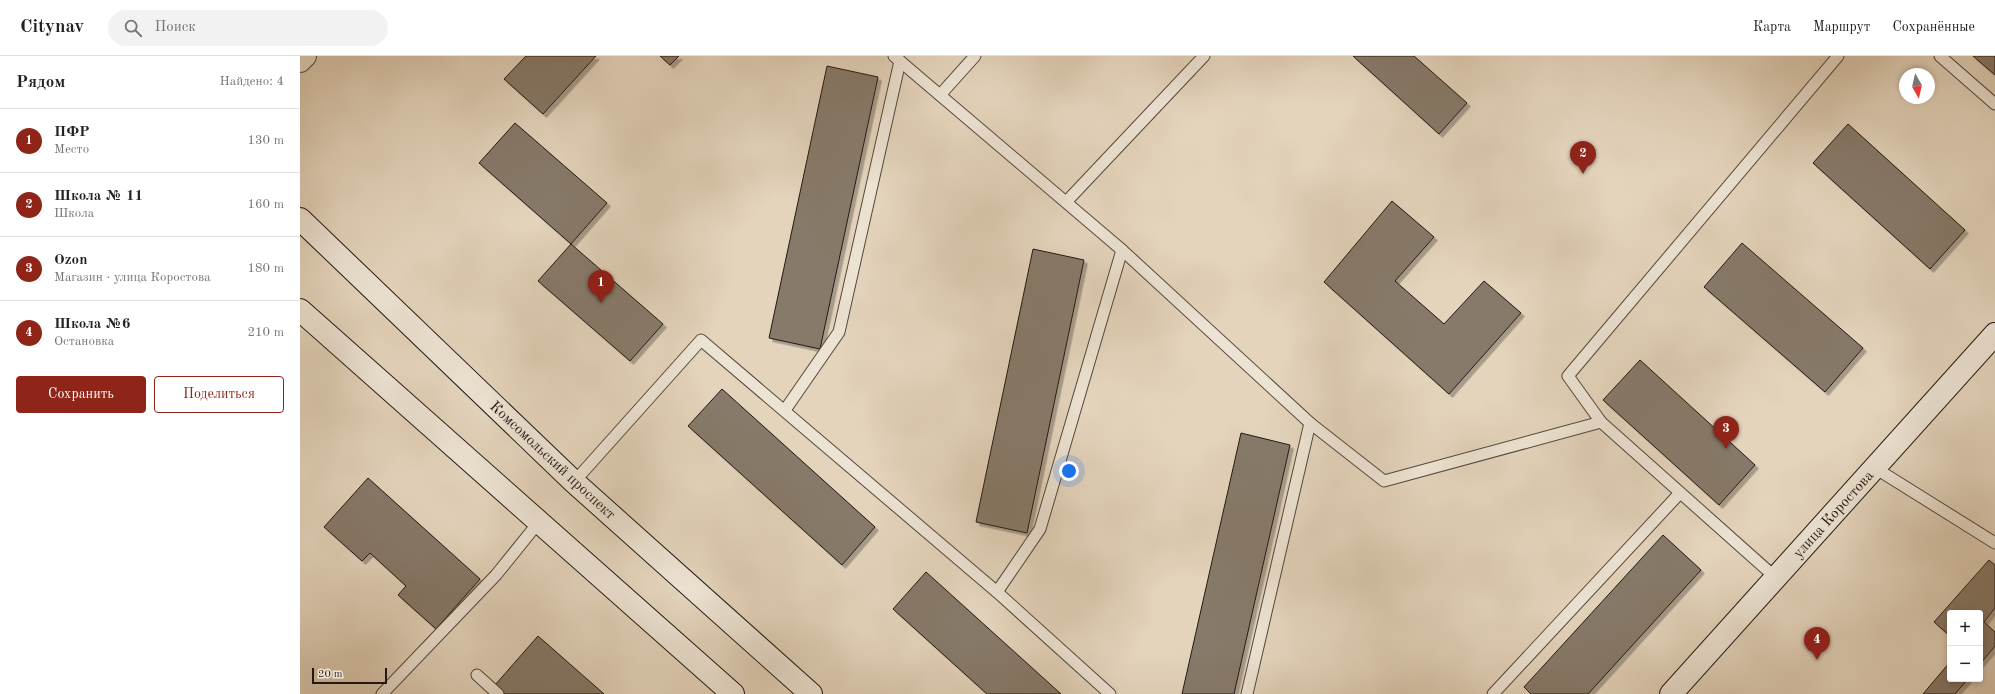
<!DOCTYPE html>
<html lang="ru">
<meta charset="utf-8">
<style>
body{margin:0;font-family:"Old Standard TT",serif;background:#f2f2f2;color:#222}
.controls{position:absolute;right:12px;bottom:12px;display:grid;overflow:hidden;border-radius:4px;box-shadow:0 2px 6px #0003}
.controls button{width:36px;height:36px;display:grid;place-items:center;padding:0;border:0;border-bottom:1px solid #e0e0e0;background:#fff;color:#222;font:20px sans-serif}
.compass{position:absolute;left:1599px;top:12px;width:36px;height:36px;border-radius:50%;background:#fff;box-shadow:0 2px 6px #0003;rotate:172deg}
.scale{position:absolute;left:12px;bottom:10px;width:75px;box-sizing:border-box;padding-left:4px;border:2px solid #231814;border-top:0;font-size:11px;line-height:14px;white-space:nowrap;color:#231814;-webkit-text-stroke:3px #ede3d3;paint-order:stroke}
.you{position:absolute;left:769px;top:415px;width:14px;height:14px;margin:-10px;border:3px solid #fff;border-radius:50%;background:#1a73e8;box-shadow:0 0 0 6px #1a73e833}
.badge{display:grid;place-items:center;width:26px;height:26px;border-radius:50%;background:#8f2418;color:#fff;font-size:13px;font-weight:700}
.pin{position:absolute;translate:-50% -33px;filter:drop-shadow(0 1px 2px #0008)}
.pin::after{content:'';position:absolute;top:21px;width:14px;height:12px;background:inherit;clip-path:polygon(0 0,100% 0,50% 100%)}
.list{margin:0;padding:0;list-style:none}
h2{display:flex;justify-content:space-between;align-items:center;height:52px;margin:0;padding:0 16px;font-size:17px}
h2 small{font-size:13px;font-weight:400;color:#767676}
.list li{display:grid;grid-template-columns:26px 1fr auto;gap:12px;align-items:center;box-sizing:border-box;height:64px;padding:0 16px;border-top:1px solid #e0e0e0}
.list b{display:block;font-size:15px;white-space:nowrap}
.list p{margin:0;font-size:13px;white-space:nowrap;color:#767676}
.list em{font-size:13px;font-style:normal;color:#767676}
.actions{display:flex;gap:8px;padding:12px 16px}
.actions a{flex:1;padding:9px 0;border:1px solid #8f2418;border-radius:4px;text-align:center;font-size:14px;color:#8f2418}
.actions .main{background:#8f2418;color:#fff}
.icon{flex:none;width:22px;height:22px;fill:none;stroke:currentColor;stroke-width:2;stroke-linecap:round;stroke-linejoin:round}
.map{position:relative;flex:none;width:1695px;height:638px;overflow:hidden}
header{display:flex;align-items:center;gap:24px;box-sizing:border-box;height:56px;padding:0 20px;background:#fff;border-bottom:1px solid #e0e0e0}
header strong{font-size:19px}
nav{display:flex;gap:22px;margin-inline-start:auto;font-size:14px}
.search{width:280px;height:36px;background:#f2f2f2;display:flex;align-items:center;gap:10px;box-sizing:border-box;padding:0 14px;border-radius:22px;color:#767676;font-size:15px}
main{display:flex}
aside{flex:1;background:#fff}
.map>svg:first-child{display:block}
.building{fill:#877a6b;stroke:#231814;filter:url(#shadow)}
.lines{fill:none;stroke-linecap:round;stroke-linejoin:round}
.lane-casing{stroke:#53473e;stroke-width:13}
.street-casing{stroke:#53473e;stroke-width:24}
.secondary-casing{stroke:#231814;stroke-width:24}
.lane{stroke:#ede3d3;stroke-width:11}
.street{stroke:#ede3d3;stroke-width:22}
.secondary{stroke:#ede3d3;stroke-width:22}
.labels{text-anchor:middle;stroke-width:4;stroke-linejoin:round;paint-order:stroke}
.street-label{font-size:15px;fill:#231814;stroke:#ede3d3}
</style>
<header>
<strong>Citynav</strong>
<div class="search"><svg class="icon" aria-label="search" viewBox="0 0 24 24"><circle cx="10" cy="10" r="6"/><path d="M15 15l6 6"/></svg>Поиск</div>
<nav><a>Карта</a><a>Маршрут</a><a>Сохранённые</a></nav>
</header>
<main>
<aside>
<h2>Рядом<small>Найдено: 4</small></h2>
<ul class="list">
<li><span class="badge">1</span><div><b>ПФР</b><p>Место</p></div><em>130 m</em></li>
<li><span class="badge">2</span><div><b>Школа № 11</b><p>Школа</p></div><em>160 m</em></li>
<li><span class="badge">3</span><div><b>Ozon</b><p>Магазин · улица Коростова</p></div><em>180 m</em></li>
<li><span class="badge">4</span><div><b>Школа №6</b><p>Остановка</p></div><em>210 m</em></li>
</ul>
<div class="actions"><a class="main">Сохранить</a><a>Поделиться</a></div>
</aside>
<div class="map">
<svg width="1695" height="638" viewBox="0 0 1695 638">
<defs>
<filter id="shadow"><feDropShadow dx="3.5" dy="3.5" stdDeviation="0" flood-color="#0004"/></filter>
</defs>
<rect width="100%" height="100%" fill="#e4d4bc"/>
<filter id="stains"><feTurbulence type="fractalNoise" baseFrequency=".005" numOctaves="4"/><feColorMatrix values="0 0 0 0 .2 0 0 0 0 .09 0 0 0 0 .02 0 0 0 .5 -.17"/></filter>
<radialGradient id="worn" r=".72"><stop offset=".6" stop-color="#630" stop-opacity="0"/><stop offset="1" stop-color="#630" stop-opacity=".3"/></radialGradient>
<!-- building -->
<g class="building">
<path d="M226,0H296L243,58L204,23Z"/>
<path d="M360,0H379L370,9Z"/>
<path d="M1053,0H1114L1167,47L1139,78Z"/>
<path d="M1673,0H1695V19Z"/>
<path d="M527,10L578,21L520,293L469,282Z"/>
<path d="M215,67L307,147L271,188L179,107Z"/>
<path d="M1548,68L1665,174L1630,213L1513,107Z"/>
<path d="M1092,145L1134,181L1095,225L1144,268L1184,225L1221,257L1149,338L1024,226Z"/>
<path d="M1442,187L1563,292L1525,336L1404,231Z"/>
<path d="M271,188L363,268L330,305L238,225Z"/>
<path d="M733,193L784,204L727,477L676,466Z"/>
<path d="M1340,304L1455,409L1419,449L1303,344Z"/>
<path d="M422,333L575,471L542,509L388,370Z"/>
<path d="M941,377L990,389L934,638H882Z"/>
<path d="M68,422L180,523L136,573L98,539L106,530L70,497L62,505L24,471Z"/>
<path d="M1363,479L1401,514L1288,638H1231L1224,631Z"/>
<path d="M1689,504L1695,509V552L1684,566L1695,576V590L1680,608V557H1650V580L1634,566Z"/>
<path d="M626,516L761,638H687L593,553Z"/>
<path d="M238,580L304,638H205L195,629Z"/>
<path d="M1650,606V623H1668L1655,638H1623Z"/>
</g>
<g class="lines">
<defs>
<g id="lane">
<path d="M594,0L822,194L1010,367L1084,425L1301,366"/>
<path d="M1640,0L1695,48"/>
<path d="M640,39L675,0"/>
<path d="M767,145L904,0"/>
<path d="M485,354L539,276L600,5"/>
<path d="M1575,412L1695,487"/>
<path d="M274,426L401,284L697,536L810,638"/>
<path d="M1476,522L1301,366L1268,320L1538,0"/>
<path d="M697,536L740,473L822,194"/>
<path d="M177,619L198,638"/>
<path d="M82,638L196,519L238,467"/>
<path d="M947,638L1010,367"/>
<path d="M1193,638L1380,437"/>
</g>
<path id="street" d="M0,5L5,0"/>
<g id="secondary">
<path d="M0,163L274,426L511,638"/>
<path d="M0,254L433,638"/>
<path d="M1371,638L1695,278"/>
</g>
</defs>
<!-- lane casing -->
<use href="#lane" class="lane-casing"/>
<!-- street casing -->
<use href="#street" class="street-casing"/>
<!-- secondary casing -->
<use href="#secondary" class="secondary-casing"/>
<!-- lane -->
<use href="#lane" class="lane"/>
<!-- street -->
<use href="#street" class="street"/>
<!-- secondary -->
<use href="#secondary" class="secondary"/>
</g>
<g class="labels">
<!-- street labels -->
<g class="street-label">
<text transform="translate(253 404) rotate(43)" y="5">Комсомольский проспект</text>
<text transform="translate(1533 458) rotate(-48)" y="5">улица Коростова</text>
</g>
</g>
<rect width="100%" height="100%" filter="url(#stains)"/>
<rect width="100%" height="100%" fill="url(#worn)"/>
</svg>
<div class="controls">
<button>+</button>
<button>−</button>
</div>
<svg class="compass" viewBox="-18 -18 36 36"><path d="M0-13l5 13h-10z" fill="#e53935"/><path d="M0 13l5-13h-10z" fill="#767676"/></svg>
<div class="scale">20 m</div>
<div class="you"></div>
<div class="pin badge" style="left:301px;top:247px">1</div>
<div class="pin badge" style="left:1283px;top:118px">2</div>
<div class="pin badge" style="left:1426px;top:393px">3</div>
<div class="pin badge" style="left:1517px;top:604px">4</div>
</div>
</main>
